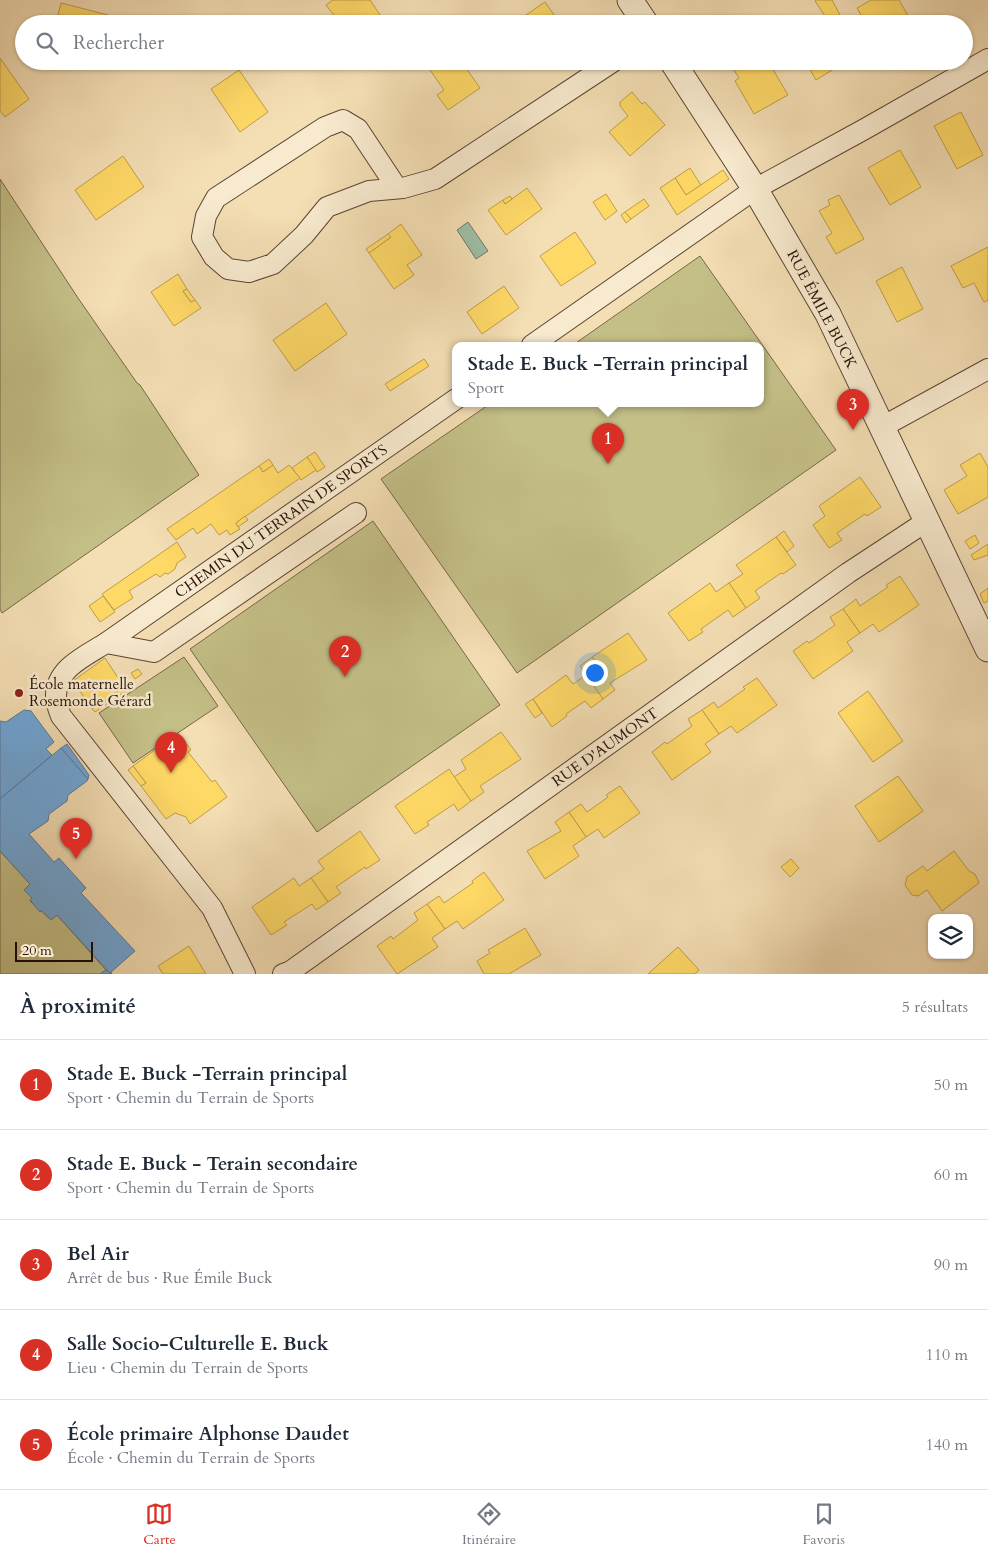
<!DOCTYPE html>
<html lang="fr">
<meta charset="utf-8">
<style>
body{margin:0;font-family:Cardo,serif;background:#f6f6f7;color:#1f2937}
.controls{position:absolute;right:15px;bottom:15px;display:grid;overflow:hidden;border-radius:10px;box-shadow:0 1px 4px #0004}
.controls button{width:45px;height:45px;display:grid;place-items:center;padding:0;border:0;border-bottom:1px solid #e0e1e3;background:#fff;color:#1f2937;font:25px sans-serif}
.scale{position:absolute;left:15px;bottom:12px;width:78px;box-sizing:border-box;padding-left:5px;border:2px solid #271008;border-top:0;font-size:14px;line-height:18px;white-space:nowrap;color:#271008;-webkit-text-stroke:4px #f8eace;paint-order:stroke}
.you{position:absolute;left:594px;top:672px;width:18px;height:18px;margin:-12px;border:4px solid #fff;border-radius:50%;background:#1a73e8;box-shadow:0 0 0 8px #1a73e833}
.badge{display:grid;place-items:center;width:32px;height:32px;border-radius:50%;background:#d93025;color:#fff;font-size:16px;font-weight:700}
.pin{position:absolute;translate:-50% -41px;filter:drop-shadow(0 1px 2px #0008)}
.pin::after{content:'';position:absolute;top:26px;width:18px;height:15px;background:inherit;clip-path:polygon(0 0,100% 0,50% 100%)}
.popup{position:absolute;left:452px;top:342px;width:312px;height:65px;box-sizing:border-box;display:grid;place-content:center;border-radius:10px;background:#fff;filter:drop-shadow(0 1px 4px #0005);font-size:16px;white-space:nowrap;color:#747a83}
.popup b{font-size:19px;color:#1f2937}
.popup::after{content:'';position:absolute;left:50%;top:100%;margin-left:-10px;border:10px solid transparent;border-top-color:#fff}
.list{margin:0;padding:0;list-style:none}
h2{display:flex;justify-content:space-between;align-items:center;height:65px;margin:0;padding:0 20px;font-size:21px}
h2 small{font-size:16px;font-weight:400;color:#747a83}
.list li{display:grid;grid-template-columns:32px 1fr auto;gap:15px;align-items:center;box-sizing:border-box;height:90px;padding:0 20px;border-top:1px solid #e0e1e3}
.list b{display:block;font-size:19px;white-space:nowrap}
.list p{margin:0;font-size:16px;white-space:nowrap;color:#747a83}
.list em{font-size:16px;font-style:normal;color:#747a83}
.icon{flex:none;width:28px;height:28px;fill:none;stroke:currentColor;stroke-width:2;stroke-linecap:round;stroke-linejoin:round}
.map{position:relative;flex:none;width:988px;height:974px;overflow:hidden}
.search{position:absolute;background:#fff;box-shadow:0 1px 4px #0004;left:15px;right:15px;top:15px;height:55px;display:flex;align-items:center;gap:12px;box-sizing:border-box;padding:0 18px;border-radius:28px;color:#747a83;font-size:19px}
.sheet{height:515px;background:#fff}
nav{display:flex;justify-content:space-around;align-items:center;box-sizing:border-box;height:70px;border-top:1px solid #e0e1e3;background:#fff;font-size:14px;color:#747a83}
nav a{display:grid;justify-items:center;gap:2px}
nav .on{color:#d93025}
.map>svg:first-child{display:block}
.green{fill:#c4bf87;stroke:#766848}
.water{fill:#9dbda7;stroke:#6e7867}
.homes{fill:#ffd966;stroke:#be9d4a}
.schools{fill:#6fa8dc;stroke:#597a9c}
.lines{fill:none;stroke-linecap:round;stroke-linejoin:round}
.minor-casing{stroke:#5a4433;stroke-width:22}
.tertiary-casing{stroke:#5a4433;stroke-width:27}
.minor{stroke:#f8eace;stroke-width:20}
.tertiary{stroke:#f8eace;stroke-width:25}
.poi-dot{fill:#8f2418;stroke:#f8eace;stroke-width:2}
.labels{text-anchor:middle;stroke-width:5;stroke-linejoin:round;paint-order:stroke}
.street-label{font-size:15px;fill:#271008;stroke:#f8eace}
.poi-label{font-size:15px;fill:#271008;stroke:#f8eace;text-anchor:start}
</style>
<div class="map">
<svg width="988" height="974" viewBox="0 0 988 974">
<rect width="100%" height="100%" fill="#f4deb4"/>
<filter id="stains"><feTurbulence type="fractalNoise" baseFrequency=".004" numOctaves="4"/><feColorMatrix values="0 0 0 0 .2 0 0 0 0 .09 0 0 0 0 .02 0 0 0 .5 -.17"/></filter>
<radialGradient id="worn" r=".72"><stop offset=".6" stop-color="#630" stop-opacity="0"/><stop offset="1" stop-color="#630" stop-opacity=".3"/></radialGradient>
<!-- green -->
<g class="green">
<path d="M0,179L78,298L137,383L140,385L199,475L2,613L0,609Z"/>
<path d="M700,256L836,450L517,673L381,479L491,403H760V345H573Z"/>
<path d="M373,521L500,705L317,832L190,649Z"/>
<path d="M184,657L218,706L133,763L99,713Z"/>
<path d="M0,851L30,884L24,890L32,898L30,901L51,920L57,915L106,970L100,974H0Z"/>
</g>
<!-- water -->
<path class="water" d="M468,222L488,251L476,259L457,230Z"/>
<!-- homes -->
<g class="homes">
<path d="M333,0H370L386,24H344L338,16L336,18L326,5Z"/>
<path d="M817,0H832L840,15L829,22L815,1Z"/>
<path d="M871,0H899L913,24H866L857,8Z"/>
<path d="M545,2L559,22L556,24H513Z"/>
<path d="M61,3L108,15L106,24L56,23Z"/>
<path d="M338,16L344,24H339L336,18Z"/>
<path d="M0,58L29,99L5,117L0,111Z"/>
<path d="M442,61H461L480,88L448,110L437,95L444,90L430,70Z"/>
<path d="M749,61H768L788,95L754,114L735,81L739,78L734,70Z"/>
<path d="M805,61H834L837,67L816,80Z"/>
<path d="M239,70L268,112L240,132L211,89Z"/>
<path d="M632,92L642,104L645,102L665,125L630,156L609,132L628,116L620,106V102Z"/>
<path d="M961,112L983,155L957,169L934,126Z"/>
<path d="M900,150L921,187L890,205L868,168Z"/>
<path d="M123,156L144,187L96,220L75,190Z"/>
<path d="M690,168L701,185L686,195L675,178Z"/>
<path d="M723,170L729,179L677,215L660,188L675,178L686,195Z"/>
<path d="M527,188L542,209L506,235L488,210L503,200L505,204Z"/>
<path d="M606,194L617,211L605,220L593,202Z"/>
<path d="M839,195L864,239L836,254L826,237L832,233L819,211L830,205L828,200Z"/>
<path d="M510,196L512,199L505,204L503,200Z"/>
<path d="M644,199L649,206L631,219L625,212Z"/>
<path d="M625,212L631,219L626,223L621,215Z"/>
<path d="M401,224L422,255L407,265L414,275L394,289L369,253L391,237L388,234Z"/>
<path d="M575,232L596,263L561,286L540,256Z"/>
<path d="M388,234L391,237L369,253L366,249Z"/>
<path d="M988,247V300L984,302L974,283L963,288L951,266Z"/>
<path d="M902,267L923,309L897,322L876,281Z"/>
<path d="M178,274L187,289L183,291L191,302L195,300L201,308L174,326L151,292Z"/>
<path d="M504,286L519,308L482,334L467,312Z"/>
<path d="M187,289L195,300L191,302L183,291Z"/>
<path d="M326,303L347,334L295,371L273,340Z"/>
<path d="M424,359L429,366L390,391L385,384Z"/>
<path d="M315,452L325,467L317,472L307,457Z"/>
<path d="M980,453L988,467V497L958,514L944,490L967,476L960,465Z"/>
<path d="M307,457L316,470L301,480L292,468Z"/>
<path d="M269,459L273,465L263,472L259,466Z"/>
<path d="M273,465L278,473L289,465L300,478L236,523L240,529L230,535L227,530L219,535L211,524L197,534L193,528L176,540L167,529L259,466L263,472Z"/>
<path d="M860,477L881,507L867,516L865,514L837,533L842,540L829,548L813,525L825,516L819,506Z"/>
<path d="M245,516L248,520L238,527L236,523Z"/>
<path d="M784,531L794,546L787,552L776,537Z"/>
<path d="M975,535L979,543L970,549L965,541Z"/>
<path d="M776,537L796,565L783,574L781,573L755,591L760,598L746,608L729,583L743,574L736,565Z"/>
<path d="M177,542L186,557L177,563L175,569L168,574L165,573L160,577L156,574L129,591L133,598L114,610L102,594Z"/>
<path d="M988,544V555L974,560L971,555Z"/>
<path d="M900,576L919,605L879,632L873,624L860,633L843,609L856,599L860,606L888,587L886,585Z"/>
<path d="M710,583L716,592L729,583L746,608L733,617L728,610L701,629L703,632L689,641L668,613Z"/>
<path d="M988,588V601L984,603L980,594Z"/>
<path d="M103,596L115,612L100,622L89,606Z"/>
<path d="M843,609L860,633L847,642L853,651L813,679L793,651L807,641L809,643L835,625L830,617Z"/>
<path d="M628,633L647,660L610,683L615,690L603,699L586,675L599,666L592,657Z"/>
<path d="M592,657L599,666L586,675L580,666Z"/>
<path d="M105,658L124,687L110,696L111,698L92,709L73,681Z"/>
<path d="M138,669L142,674L135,679L131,673Z"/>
<path d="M566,675L573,684L586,675L603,699L591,708L585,701L566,714L567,716L552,727L533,699Z"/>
<path d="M757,678L777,705L737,733L731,726L719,734L702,710L714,702L718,708L745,689L743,687Z"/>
<path d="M124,687L127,690L95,712L92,709L111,698L110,696Z"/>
<path d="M868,691L903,741L873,762L838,713Z"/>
<path d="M533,699L542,713L535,718L525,704Z"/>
<path d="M702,710L719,734L705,744L711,752L672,780L652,752L665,742L667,744L692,726L688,719Z"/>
<path d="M501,732L521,759L480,786L484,792L471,801L454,777L466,769L461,760Z"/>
<path d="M178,733L191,750L188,752L212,782L215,780L227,797L190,824L186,817L175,813L166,819L141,786L146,783L133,766Z"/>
<path d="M133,766L146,783L141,786L128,770Z"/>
<path d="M449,769L471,801L458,811L454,804L427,822L429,825L415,834L395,806Z"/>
<path d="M898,776L923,811L879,842L855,806Z"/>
<path d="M620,786L640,813L604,838L598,829L586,837L569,812L581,804L587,812L608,797L606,795Z"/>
<path d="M569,812L586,837L573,846L579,856L545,879L527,851L561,831L555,822Z"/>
<path d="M360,831L380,860L366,869L365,867L336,887L341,893L328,902L311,878L324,869L318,861Z"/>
<path d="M954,851L969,871L975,874L979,883L942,911L927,890L918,896L912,895L905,885L907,877L923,866L927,871Z"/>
<path d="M791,859L799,868L790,877L781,867Z"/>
<path d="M484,872L504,900L463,929L457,921L445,929L427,904L439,896L444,903L473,883L472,881Z"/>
<path d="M294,878L299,886L311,878L328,902L316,910L312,904L284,922L287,925L271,935L252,907Z"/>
<path d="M427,904L445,929L432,938L438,947L397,974L377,946L391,936L393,939L418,920L414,913Z"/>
<path d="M525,928L541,955L509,974H484L477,961L490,953L488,950Z"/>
<path d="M189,946L206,974H163L158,966Z"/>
<path d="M678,947L699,970L695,974H648Z"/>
</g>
<!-- schools -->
<g class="schools">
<path d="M24,710L31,711L54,742L46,749L52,755L0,799V721L6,722Z"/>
<path d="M67,744L89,775L88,779L61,748Z"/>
<path d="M61,748L88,779L87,781L68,795L67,801L49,814L48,821L29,834L54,862L59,858L86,888L81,893L135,951L110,973L57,915L51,920L42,910L40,912L30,900L32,898L24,890L30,884L0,851V799Z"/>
<path d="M106,970L110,973L111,972L112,974H100Z"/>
</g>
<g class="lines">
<defs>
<g id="minor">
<path d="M397,188L358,129L343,120L325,127L216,198L206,216L202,237L214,257L228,269L249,272L273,264L304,235L327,207L369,191L403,188L435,179L614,61"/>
<path d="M532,345L755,189L863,130L988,59"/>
<path d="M882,427L988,369"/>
<path d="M106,643L154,652L356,513"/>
<path d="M245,974L212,908L61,716C59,711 56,703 56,697C55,669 85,656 106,643L456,399"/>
<path d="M283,974L291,971L848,573L927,521"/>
</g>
<g id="tertiary">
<path d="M630,0L646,24"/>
<path d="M672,61L755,189L828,314L988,649"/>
</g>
</defs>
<!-- minor casing -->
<use href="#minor" class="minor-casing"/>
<!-- tertiary casing -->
<use href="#tertiary" class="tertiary-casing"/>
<!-- minor -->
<use href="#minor" class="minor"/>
<!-- tertiary -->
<use href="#tertiary" class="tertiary"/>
</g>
<!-- markers -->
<circle class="poi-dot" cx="19" cy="693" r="5"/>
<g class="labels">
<!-- street labels -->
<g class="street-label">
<text transform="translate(822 309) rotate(62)" y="5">RUE ÉMILE BUCK</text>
<text transform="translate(281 521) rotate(-35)" y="5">CHEMIN DU TERRAIN DE SPORTS</text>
<text transform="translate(605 747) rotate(-35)" y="5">RUE D'AUMONT</text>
</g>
<!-- poi labels -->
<g class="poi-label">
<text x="29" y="689">École maternelle<tspan x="29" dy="17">Rosemonde Gérard</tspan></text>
</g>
</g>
<rect width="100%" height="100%" filter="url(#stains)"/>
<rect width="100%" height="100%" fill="url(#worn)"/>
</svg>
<div class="controls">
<button><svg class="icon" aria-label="layers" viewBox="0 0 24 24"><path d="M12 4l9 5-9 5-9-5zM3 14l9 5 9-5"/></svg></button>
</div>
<div class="scale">20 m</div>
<div class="you"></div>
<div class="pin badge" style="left:608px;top:464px">1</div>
<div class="popup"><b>Stade E. Buck -Terrain principal</b>Sport</div>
<div class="pin badge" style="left:345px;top:677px">2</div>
<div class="pin badge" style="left:853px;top:430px">3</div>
<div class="pin badge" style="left:171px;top:773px">4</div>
<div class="pin badge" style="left:76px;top:859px">5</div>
<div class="search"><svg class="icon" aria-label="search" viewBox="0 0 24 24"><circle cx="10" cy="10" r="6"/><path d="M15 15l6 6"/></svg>Rechercher</div>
</div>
<section class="sheet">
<h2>À proximité<small>5 résultats</small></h2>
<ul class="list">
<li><span class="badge">1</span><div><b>Stade E. Buck -Terrain principal</b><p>Sport · Chemin du Terrain de Sports</p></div><em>50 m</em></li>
<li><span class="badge">2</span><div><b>Stade E. Buck - Terain secondaire</b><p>Sport · Chemin du Terrain de Sports</p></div><em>60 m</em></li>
<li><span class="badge">3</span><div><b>Bel Air</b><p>Arrêt de bus · Rue Émile Buck</p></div><em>90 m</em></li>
<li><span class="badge">4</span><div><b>Salle Socio-Culturelle E. Buck</b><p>Lieu · Chemin du Terrain de Sports</p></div><em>110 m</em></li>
<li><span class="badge">5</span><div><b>École primaire Alphonse Daudet</b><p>École · Chemin du Terrain de Sports</p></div><em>140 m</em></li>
</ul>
</section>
<nav>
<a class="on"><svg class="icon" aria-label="map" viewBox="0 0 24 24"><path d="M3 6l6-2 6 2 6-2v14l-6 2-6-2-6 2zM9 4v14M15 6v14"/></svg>Carte</a>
<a><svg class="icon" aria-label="directions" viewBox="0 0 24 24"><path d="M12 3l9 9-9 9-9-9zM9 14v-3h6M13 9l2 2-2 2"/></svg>Itinéraire</a>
<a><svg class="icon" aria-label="saved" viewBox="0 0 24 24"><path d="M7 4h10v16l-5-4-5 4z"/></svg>Favoris</a>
</nav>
